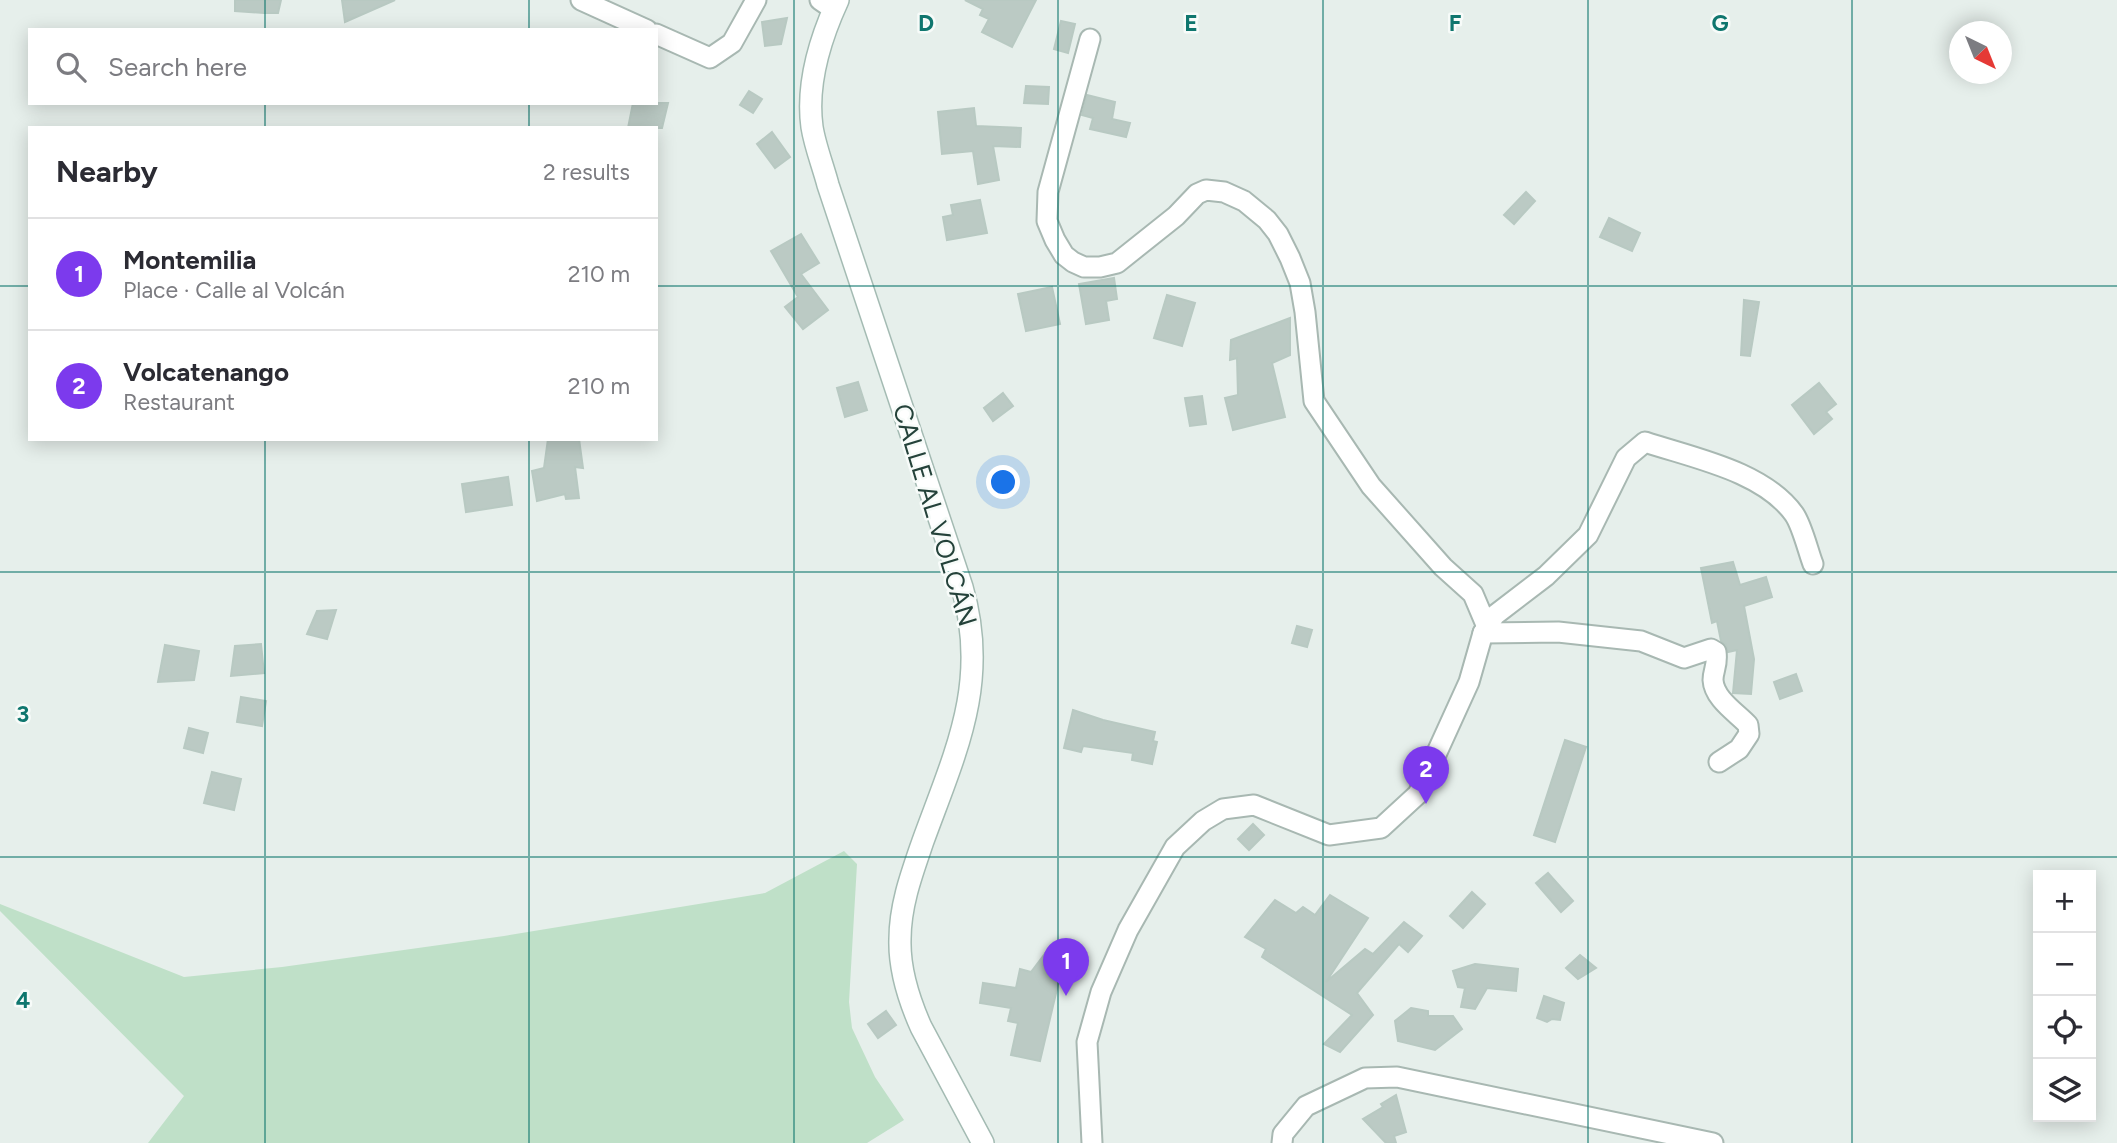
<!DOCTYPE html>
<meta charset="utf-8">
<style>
body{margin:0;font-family:Figtree,sans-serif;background:#f7f7f7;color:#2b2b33}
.controls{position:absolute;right:21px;bottom:21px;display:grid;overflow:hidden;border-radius:0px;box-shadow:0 4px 18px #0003}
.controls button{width:63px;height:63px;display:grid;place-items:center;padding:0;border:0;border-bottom:2px solid #e1e1e2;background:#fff;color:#2b2b33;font:35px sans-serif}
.compass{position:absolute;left:1949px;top:21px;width:63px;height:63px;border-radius:50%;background:#fff;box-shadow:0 4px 18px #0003;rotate:137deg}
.you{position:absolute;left:1004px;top:483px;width:24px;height:24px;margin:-18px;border:5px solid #fff;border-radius:50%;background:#1a73e8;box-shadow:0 0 0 10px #1a73e833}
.badge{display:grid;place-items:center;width:46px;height:46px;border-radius:50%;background:#7c3aed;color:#fff;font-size:23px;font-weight:700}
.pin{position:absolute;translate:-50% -58px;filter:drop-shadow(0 2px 4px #0008)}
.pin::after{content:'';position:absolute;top:37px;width:24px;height:21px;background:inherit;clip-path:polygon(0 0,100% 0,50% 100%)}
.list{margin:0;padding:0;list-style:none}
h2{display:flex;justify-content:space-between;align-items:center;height:91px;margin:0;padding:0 28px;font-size:30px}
h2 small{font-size:23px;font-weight:400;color:#7c7c81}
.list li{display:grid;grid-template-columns:46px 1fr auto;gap:21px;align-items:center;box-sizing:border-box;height:112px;padding:0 28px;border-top:2px solid #e1e1e2}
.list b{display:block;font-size:26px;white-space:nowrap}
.list p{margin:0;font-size:23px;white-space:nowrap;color:#7c7c81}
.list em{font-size:23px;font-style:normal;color:#7c7c81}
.icon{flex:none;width:38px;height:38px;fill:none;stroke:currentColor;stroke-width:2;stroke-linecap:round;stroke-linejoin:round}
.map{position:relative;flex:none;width:2117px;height:1143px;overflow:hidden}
.search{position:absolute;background:#fff;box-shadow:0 4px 18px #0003;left:28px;top:28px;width:630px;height:77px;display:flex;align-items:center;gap:18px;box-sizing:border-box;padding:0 24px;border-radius:0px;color:#7c7c81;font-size:26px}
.panel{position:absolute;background:#fff;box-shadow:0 4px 18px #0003;left:28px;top:126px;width:630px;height:315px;border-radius:0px}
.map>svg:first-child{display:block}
.green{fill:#bfe0c8}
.building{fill:#bbcac4;stroke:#b8c9c2;stroke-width:2}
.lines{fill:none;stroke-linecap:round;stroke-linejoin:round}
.street-casing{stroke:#a8b8b2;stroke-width:23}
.secondary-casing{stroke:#a4bbb3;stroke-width:24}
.street{stroke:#fff;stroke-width:19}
.secondary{stroke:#fff;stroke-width:21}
.grid{fill:none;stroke:#0f766e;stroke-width:2;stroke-opacity:0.55}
.labels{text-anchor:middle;stroke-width:5;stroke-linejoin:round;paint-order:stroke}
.street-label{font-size:26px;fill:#24423a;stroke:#f7fbf9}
.grid-label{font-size:23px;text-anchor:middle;font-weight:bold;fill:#0f766e;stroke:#f7fbf9;stroke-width:5;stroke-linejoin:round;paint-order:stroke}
</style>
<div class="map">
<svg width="2117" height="1143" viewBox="0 0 2117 1143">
<rect width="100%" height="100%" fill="#e6efeb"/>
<!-- green -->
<path class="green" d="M844,851L857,864L849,1002L852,1028L875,1077L904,1120L867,1143H148L184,1096L0,911V904L184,977L282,967L504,936L765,893Z"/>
<!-- building -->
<g class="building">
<path d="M235,0H281L278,13H264L235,11Z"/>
<path d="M342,0H395L345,22Z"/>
<path d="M965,0H1036L1012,47L982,32L989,19L980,15L983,9Z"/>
<path d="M787,18L781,44L765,46L762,22Z"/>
<path d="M1061,21L1075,24L1068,53L1054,49Z"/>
<path d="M1026,86L1049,87L1048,104L1024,103Z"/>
<path d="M749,91L762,99L753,113L740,105Z"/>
<path d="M1087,95L1115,102L1112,119L1130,123L1126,137L1090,129L1093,118L1082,115Z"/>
<path d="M633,103H668L662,128H628Z"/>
<path d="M974,108L976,126L1021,128L1020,147L993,146L999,180L978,184L973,151L942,154L938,112Z"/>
<path d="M772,132L790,157L775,168L757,144Z"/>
<path d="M1526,192L1535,201L1514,224L1504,215Z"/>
<path d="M980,200L987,233L947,240L943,217L953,215L951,205Z"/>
<path d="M1609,218L1640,233L1632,251L1600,237Z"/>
<path d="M801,234L819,263L801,274L828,310L803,329L785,307L798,297L771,251Z"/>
<path d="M1114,278L1117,299L1106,301L1109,320L1086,324L1079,284Z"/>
<path d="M1052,287L1060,324L1026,331L1018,294Z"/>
<path d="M1167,295L1195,303L1182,346L1154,338Z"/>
<path d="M1744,300L1759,302L1750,356L1741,355Z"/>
<path d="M1290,318V355L1272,363L1285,417L1233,430L1225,398L1238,395L1237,358L1230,360L1231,340Z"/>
<path d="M858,382L867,410L845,417L837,388Z"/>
<path d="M1819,383L1836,404L1826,412L1832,419L1814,434L1792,405Z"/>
<path d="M1003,393L1013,406L993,421L984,408Z"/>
<path d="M1202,396L1206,424L1190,426L1185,398Z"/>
<path d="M548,439H579L583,468L575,467L579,498L566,499L565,494L537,501L532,471L544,468Z"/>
<path d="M508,477L512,505L466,512L462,484Z"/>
<path d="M1733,562L1740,585L1766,577L1772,597L1744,606L1754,659L1751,694L1733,693L1737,650L1728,652L1726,645L1721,641L1717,621L1712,623L1701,568Z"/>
<path d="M336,610L327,639L307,634L317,611Z"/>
<path d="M1297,626L1312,630L1307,647L1292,643Z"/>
<path d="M261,644L264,673L231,676L235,646Z"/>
<path d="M165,645L199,651L194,680L158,682Z"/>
<path d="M1796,674L1802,691L1780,699L1774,682Z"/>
<path d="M241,697L266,701L262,726L237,722Z"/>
<path d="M1073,710L1103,720L1155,732L1153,741L1157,742L1152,764L1132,760L1133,753L1083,746L1081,752L1064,748Z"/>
<path d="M189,728L208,733L203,753L184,748Z"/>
<path d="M1565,740L1586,747L1555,842L1534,835Z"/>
<path d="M212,772L241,779L234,810L204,803Z"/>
<path d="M1253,824L1264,835L1249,850L1238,839Z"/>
<path d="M1548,873L1573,901L1561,912L1536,883Z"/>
<path d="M1472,892L1485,904L1463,928L1450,916Z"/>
<path d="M1330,895L1368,918L1326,982L1365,949L1373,954L1404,922L1422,936L1408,952L1399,944L1357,993L1373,1015L1340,1052L1324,1044L1352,1015L1262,957L1266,949L1245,937L1275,900L1296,913L1303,907L1315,915Z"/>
<path d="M1047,951L1068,958L1061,972L1040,1061L1011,1055L1018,1023L1008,1021L1011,1008L980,1003L983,983L1016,988L1020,969L1031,972Z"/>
<path d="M1580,955L1596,968L1578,979L1566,968Z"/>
<path d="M1475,964L1518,969L1516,991L1487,988L1475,1009L1461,1007L1465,988L1458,987L1453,971Z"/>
<path d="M1544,996L1564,1003L1560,1020L1552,1019L1547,1022L1537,1018Z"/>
<path d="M1411,1008L1428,1011V1016H1453L1462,1029L1435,1050L1398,1041L1395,1021Z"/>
<path d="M886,1011L896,1025L878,1038L868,1024Z"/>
<path d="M1396,1095L1406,1132L1394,1136L1396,1143H1386L1363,1119L1383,1107L1381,1104Z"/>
</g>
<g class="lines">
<defs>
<g id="street">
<path d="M581,0L647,30"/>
<path d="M820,0L833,9"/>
<path d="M656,34L710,58L732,43L756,0"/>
<path d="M1090,39L1048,192L1047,221L1055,240L1064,255L1073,262L1084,267H1100L1117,263L1176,216L1197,194L1206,190L1224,192L1244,201L1267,220L1278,234L1290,258L1300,283L1305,312L1314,401L1371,486L1443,567L1473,594L1487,627"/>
<path d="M1483,633L1558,632L1641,641L1684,658L1711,649L1716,652C1718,665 1713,670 1713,680C1714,699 1737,713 1748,725L1749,734L1739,749L1719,762"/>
<path d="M1092,1143L1087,1042L1101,992L1128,930L1175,847L1203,821L1223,809L1254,805L1329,835L1381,828L1418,794L1469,682L1483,633L1495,615L1546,576L1588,535L1626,458L1645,442C1693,458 1763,471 1794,514C1802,525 1808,551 1813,564"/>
<path d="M1282,1143L1283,1134L1306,1106L1365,1078L1397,1077L1713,1143"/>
</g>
<path id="secondary" d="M838,0C820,39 806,83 812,127C815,146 823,166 828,185L962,587C990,683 955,753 923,841C912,873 900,905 900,939C899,970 909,1000 921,1027L983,1143"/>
</defs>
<!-- street casing -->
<use href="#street" class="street-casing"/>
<!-- secondary casing -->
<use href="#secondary" class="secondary-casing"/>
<!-- street -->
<use href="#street" class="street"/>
<!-- secondary -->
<use href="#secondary" class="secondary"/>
</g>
<!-- grid -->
<path class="grid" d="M265,0V30M529,0V30M794,0V1143M1058,0V1143M1323,0V1143M1588,0V1143M1852,0V1143M265,103V128M529,103V128M0,286H30M656,286H2117M265,439V1143M529,439V1143M0,572H2117M0,857H2117"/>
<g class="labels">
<!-- street labels -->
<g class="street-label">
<text transform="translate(935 515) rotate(73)" y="9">CALLE AL VOLCÁN</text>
</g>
</g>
<g class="grid-label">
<text x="926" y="31">D</text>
<text x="1191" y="31">E</text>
<text x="1455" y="31">F</text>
<text x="1720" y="31">G</text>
<text x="23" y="722">3</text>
<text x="23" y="1008">4</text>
</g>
</svg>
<div class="controls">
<button>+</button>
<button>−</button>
<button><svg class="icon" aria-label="locate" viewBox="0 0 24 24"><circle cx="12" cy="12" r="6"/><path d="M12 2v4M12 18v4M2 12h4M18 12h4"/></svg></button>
<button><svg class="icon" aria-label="layers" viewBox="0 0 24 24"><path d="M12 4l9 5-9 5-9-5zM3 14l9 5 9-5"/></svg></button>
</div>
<svg class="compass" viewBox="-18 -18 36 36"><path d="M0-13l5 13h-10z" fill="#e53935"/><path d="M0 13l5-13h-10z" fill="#7c7c81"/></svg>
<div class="you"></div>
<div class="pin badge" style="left:1066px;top:996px">1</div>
<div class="pin badge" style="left:1426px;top:804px">2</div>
<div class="search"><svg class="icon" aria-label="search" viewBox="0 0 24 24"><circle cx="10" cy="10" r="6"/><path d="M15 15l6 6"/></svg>Search here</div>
<section class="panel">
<h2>Nearby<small>2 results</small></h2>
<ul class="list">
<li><span class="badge">1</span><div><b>Montemilia</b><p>Place · Calle al Volcán</p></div><em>210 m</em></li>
<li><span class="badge">2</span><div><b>Volcatenango</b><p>Restaurant</p></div><em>210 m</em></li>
</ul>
</section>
</div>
